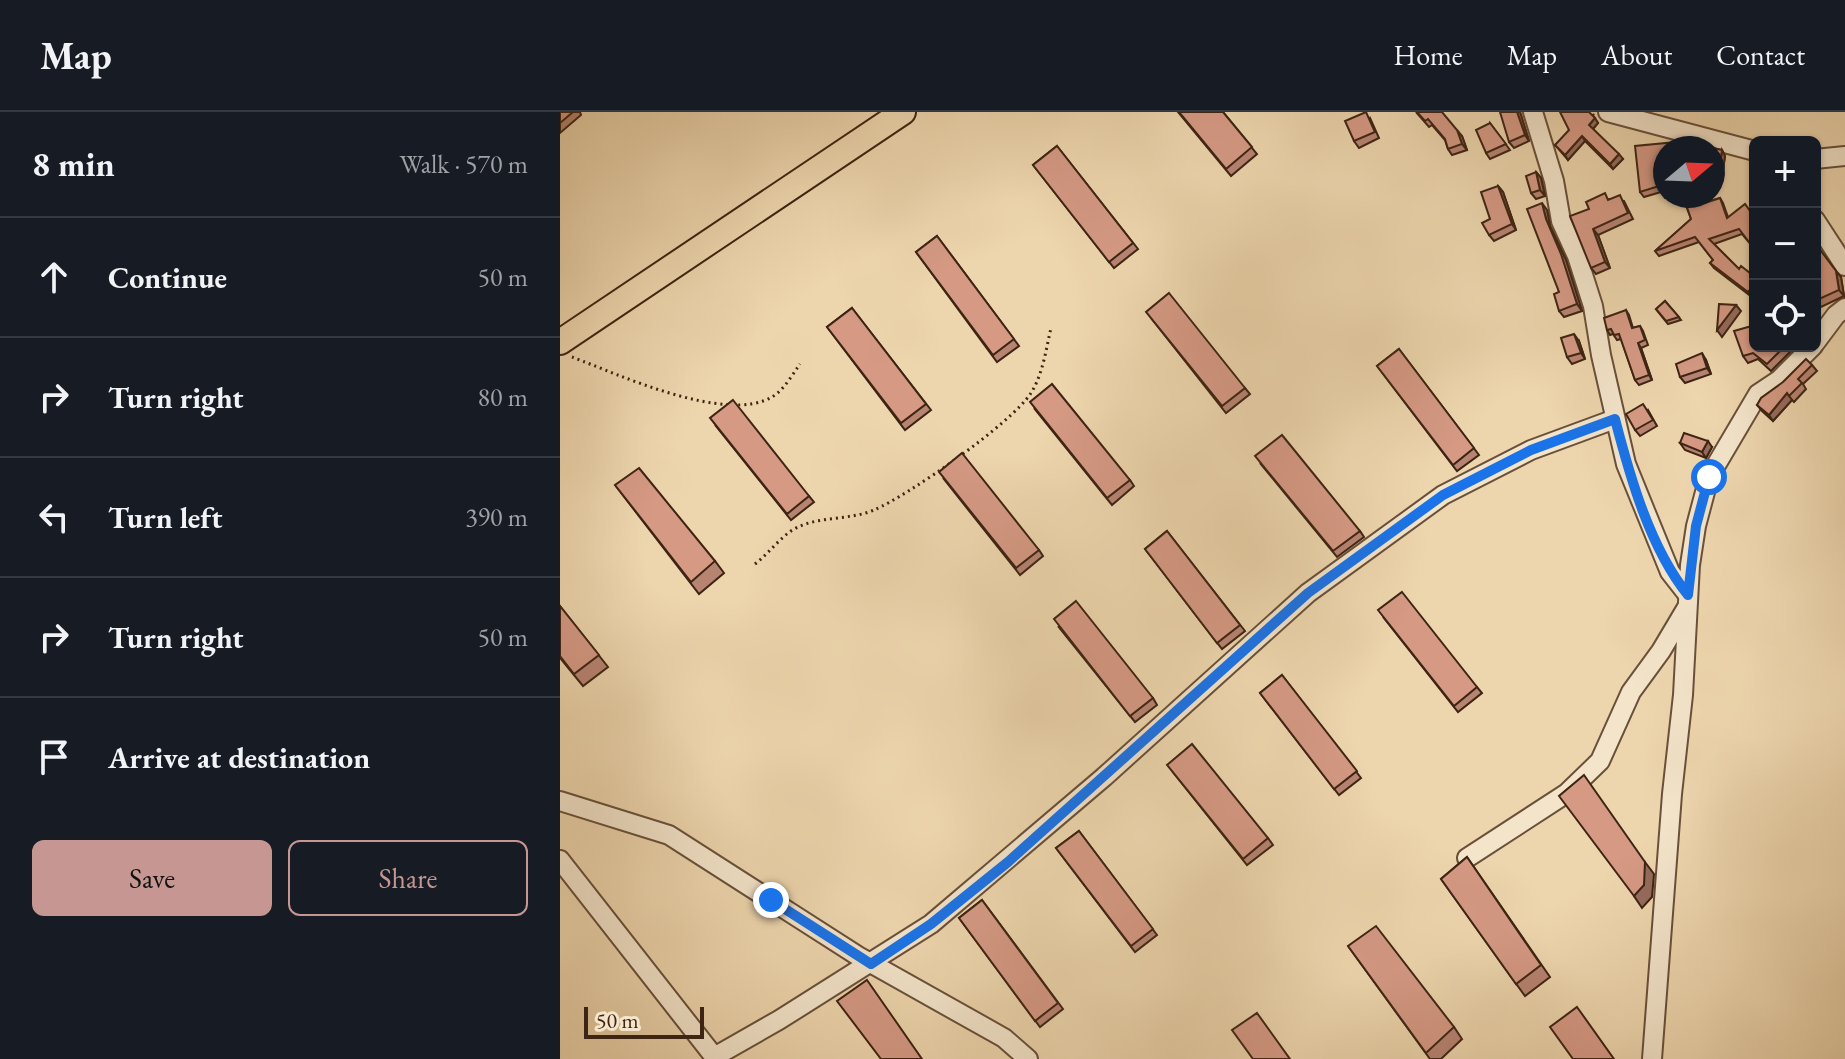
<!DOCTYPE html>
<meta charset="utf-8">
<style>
body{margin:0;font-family:"EB Garamond",serif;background:#20242c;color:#f1f3f6}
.controls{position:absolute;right:24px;top:24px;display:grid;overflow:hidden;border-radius:12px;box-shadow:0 2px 6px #0004}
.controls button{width:72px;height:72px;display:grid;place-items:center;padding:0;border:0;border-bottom:2px solid #363941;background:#171b24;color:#f1f3f6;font:40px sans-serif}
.compass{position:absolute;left:1093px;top:24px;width:72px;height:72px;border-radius:50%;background:#171b24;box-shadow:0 2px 6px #0004;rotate:71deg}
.scale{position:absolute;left:24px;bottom:20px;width:120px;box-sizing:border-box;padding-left:8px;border:4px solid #3d2413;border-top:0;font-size:22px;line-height:28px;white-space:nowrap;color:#3d2413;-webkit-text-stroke:6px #f3e4ca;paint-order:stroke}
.stop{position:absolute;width:24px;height:24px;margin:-18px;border:6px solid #1a73e8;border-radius:50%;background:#fff}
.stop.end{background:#1a73e8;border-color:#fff;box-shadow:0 2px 8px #0008}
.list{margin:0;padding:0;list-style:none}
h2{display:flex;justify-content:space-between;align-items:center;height:104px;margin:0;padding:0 32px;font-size:34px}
h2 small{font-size:26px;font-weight:400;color:#9ea1a6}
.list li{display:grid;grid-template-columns:52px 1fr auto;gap:24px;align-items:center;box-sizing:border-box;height:120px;padding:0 32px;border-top:2px solid #363941}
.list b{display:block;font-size:30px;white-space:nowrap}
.list em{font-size:26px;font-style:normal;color:#9ea1a6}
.actions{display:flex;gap:16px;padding:24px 32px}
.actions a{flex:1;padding:18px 0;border:2px solid #c59692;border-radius:12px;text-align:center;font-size:28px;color:#c59692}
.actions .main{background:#c59692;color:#111}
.icon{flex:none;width:44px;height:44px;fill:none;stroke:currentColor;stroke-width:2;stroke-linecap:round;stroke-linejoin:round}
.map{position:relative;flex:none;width:1285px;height:947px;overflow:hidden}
header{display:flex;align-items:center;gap:48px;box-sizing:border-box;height:112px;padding:0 40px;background:#171b24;border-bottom:2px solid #363941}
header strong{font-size:38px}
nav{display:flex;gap:44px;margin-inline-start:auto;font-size:28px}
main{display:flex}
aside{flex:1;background:#171b24}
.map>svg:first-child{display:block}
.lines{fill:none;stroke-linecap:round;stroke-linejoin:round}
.minor-casing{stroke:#69503a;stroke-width:22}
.major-casing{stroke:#3d2413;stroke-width:28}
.path{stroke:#3d2413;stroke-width:3;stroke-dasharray:2 4;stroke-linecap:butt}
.minor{stroke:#f3e4ca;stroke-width:18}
.major{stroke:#edd5ad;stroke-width:24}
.wall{fill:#b78472;stroke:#3d2413;stroke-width:2}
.shaded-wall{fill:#956b5c;stroke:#3d2413;stroke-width:2}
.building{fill:#d59984;stroke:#3d2413;stroke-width:2}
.route{stroke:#1a73e8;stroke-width:10}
</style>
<header>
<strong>Map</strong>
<nav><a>Home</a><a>Map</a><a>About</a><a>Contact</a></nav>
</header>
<main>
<aside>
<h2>8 min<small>Walk · 570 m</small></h2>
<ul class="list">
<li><svg class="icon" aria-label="ahead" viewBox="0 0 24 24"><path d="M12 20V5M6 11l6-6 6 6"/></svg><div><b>Continue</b></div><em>50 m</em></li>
<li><svg class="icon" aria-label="right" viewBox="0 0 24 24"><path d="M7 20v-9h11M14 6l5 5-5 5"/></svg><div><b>Turn right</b></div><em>80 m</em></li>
<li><svg class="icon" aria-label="left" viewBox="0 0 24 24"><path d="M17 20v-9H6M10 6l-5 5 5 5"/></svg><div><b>Turn left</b></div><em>390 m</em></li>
<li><svg class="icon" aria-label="right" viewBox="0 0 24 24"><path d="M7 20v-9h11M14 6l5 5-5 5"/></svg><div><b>Turn right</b></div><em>50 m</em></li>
<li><svg class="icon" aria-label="arrive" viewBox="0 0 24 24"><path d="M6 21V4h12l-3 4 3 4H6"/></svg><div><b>Arrive at destination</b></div></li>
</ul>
<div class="actions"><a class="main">Save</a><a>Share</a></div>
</aside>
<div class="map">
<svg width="1285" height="947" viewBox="0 0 1285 947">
<rect width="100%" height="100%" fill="#edd5ad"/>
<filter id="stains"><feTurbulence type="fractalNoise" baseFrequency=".0025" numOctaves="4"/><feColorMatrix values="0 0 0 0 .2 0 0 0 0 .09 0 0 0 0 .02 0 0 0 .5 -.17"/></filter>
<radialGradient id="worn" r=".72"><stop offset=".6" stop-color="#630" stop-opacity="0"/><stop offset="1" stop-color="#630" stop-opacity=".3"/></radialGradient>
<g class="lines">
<defs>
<g id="minor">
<path d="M973,0L994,69L1001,109L1017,144L1033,194L1041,243L1066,352L1110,460L1128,483"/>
<path d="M1048,0L1195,39"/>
<path d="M1255,47L1285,44"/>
<path d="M1255,108L1285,154"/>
<path d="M1255,231L1276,203L1285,196"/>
<path d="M0,689L109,723L298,844L444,926L468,947"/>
<path d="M907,746L1007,681L1040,649L1071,580L1101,539L1126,497"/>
<path d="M0,748L156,947"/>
<path d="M154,945L219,908L371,812L544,665L748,481L883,383L971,338L1055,307"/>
<path d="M1092,947L1112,682L1123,583L1130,453L1136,414L1149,365L1198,282L1219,268L1253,234"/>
</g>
<path id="major" d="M0,230L343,0"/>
</defs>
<!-- minor casing -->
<use href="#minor" class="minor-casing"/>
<!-- major casing -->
<use href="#major" class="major-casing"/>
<!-- path -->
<g class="path">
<path d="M12,245C60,263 165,312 212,285C224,278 232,263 240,252"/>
<path d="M195,452C208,442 218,428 231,419C255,403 289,409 314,398C349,383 452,311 471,281C483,262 486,237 491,216"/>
</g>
<!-- minor -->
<use href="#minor" class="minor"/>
<!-- major -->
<use href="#major" class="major"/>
</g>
<!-- wall -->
<g class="wall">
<path d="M0,0H20L21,3L0,21Z"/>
<path d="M618,0H663L697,42L671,64Z"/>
<path d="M856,0L902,24L907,38L892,43L888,37L885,28L872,13L869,15Z"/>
<path d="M960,0L969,29L954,36L949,30Z"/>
<path d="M1034,2L1033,4L1038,11L1033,17L1063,47L1053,57L1025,29L1008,48L995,33Z"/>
<path d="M810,6L819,26L799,36L794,29Z"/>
<path d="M930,11L950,38L930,47L926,41Z"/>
<path d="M497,34L578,137L554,156L473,53Z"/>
<path d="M1105,36V84H1110L1105,86L1101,80L1084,85L1080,80Z"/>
<path d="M1153,36L1162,38L1165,44L1163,58L1153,57Z"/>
<path d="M976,60L981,66L985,84L976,87L971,81Z"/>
<path d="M938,74L943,80L956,118L934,129L929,123L930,107Z"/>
<path d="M1116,84H1145L1147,90L1160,86L1163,91L1168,105L1193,103L1195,101V133L1193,135L1182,122L1154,132L1179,157L1195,165V181L1192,185L1154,156L1150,151L1153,148L1139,130L1099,144L1095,139L1131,107L1124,88L1120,90Z"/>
<path d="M1049,87L1064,89L1073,107L1038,123L1050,156L1036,162L1031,156L1029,97Z"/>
<path d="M987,98L990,114L1006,148L1022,199L1004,205L999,199V180Z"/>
<path d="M377,124L459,234L437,250L356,140Z"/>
<path d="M1281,165L1284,184L1261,195L1257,188Z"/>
<path d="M1105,189L1121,208L1108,212L1096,197Z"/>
<path d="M292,196L371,298L345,318L267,215Z"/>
<path d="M1066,198L1069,203L1073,216L1080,214L1083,219L1088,233L1081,236L1092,268L1079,273L1075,268L1061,227L1057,228L1053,222L1050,223L1047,218Z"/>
<path d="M591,206L685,276L690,282L666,301Z"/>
<path d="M1019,229L1025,247L1012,252L1007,245Z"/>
<path d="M1195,234H1232V238L1211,259L1198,247L1188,251L1183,244Z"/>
<path d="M839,237L919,343L897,359L817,254Z"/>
<path d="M1146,248L1151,262L1125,271L1120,265Z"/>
<path d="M1252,253L1257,259L1243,272L1246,277L1234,290L1232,288L1213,309L1202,299L1197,293Z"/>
<path d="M474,296L570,368L574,374L552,393Z"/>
<path d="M1088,298L1097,314L1080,324L1075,318Z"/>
<path d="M155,313L249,384L254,390L231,408Z"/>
<path d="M1120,331L1152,335L1146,346L1125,338Z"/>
<path d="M700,351L800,419L804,425L777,445Z"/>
<path d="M383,366L479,438L483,444L460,463Z"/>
<path d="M55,373L155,449L164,461L139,482Z"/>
<path d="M607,419L685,519L662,537L585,437Z"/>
<path d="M0,494L48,555L23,574L0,546Z"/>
<path d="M823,505L917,575L922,581L898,600Z"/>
<path d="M498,514L593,586L597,593L575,610Z"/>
<path d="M722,563L801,666L779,683L700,581Z"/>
<path d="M612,659L708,726L713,733L687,753Z"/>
<path d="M519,719L597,823L575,840L496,736Z"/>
<path d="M907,745L990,865L965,884L881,767Z"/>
<path d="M422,788L503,897L480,915L399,806Z"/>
<path d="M788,834L894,915L902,927L881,947H870Z"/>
</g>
<!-- shaded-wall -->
<g class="shaded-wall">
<path d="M957,0H960L969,29L965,23Z"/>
<path d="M1035,6L1038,11L1032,18L1029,13Z"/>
<path d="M897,18L902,24L907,38L902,32Z"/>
<path d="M1022,24L1025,29L1008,48L1005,43Z"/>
<path d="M1162,38L1165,44L1163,58L1160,53Z"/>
<path d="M1059,42L1063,47L1053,57L1050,52Z"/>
<path d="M976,60L981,66L985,84L980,78Z"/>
<path d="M938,74L943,80L956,118L952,112Z"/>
<path d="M982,91L987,98L990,114L1006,148L1022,199L1017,192L986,107Z"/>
<path d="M1033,117L1038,123L1050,156L1045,150Z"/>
<path d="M1276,159L1281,165L1284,184L1279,178Z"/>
<path d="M1195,171V181L1192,185L1188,180Z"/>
<path d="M1176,193L1181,199L1162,225L1157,218Z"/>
<path d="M1014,222L1019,229L1025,247L1021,241Z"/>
<path d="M1078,231L1081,236L1092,268L1089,263Z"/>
<path d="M1142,241L1146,248L1151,262L1147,256Z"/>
<path d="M1227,281L1232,288L1213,309L1209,303Z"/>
<path d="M1148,329L1152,335L1146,346L1142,340Z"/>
<path d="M1085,750L1094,762L1092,785L1082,796L1074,784Z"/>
</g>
<!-- building -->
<g class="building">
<path d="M0,0H13L0,11Z"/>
<path d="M619,0H663L692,35L666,57Z"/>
<path d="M806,0L815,20L794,29L785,9Z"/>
<path d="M857,0H882L897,18L902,32L888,37L885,27L868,7L865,9Z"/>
<path d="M940,0H957L965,23L949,30Z"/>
<path d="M1000,0H1029L1035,6L1029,13L1059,42L1050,52L1022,24L1005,43L995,33L1009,18Z"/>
<path d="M930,11L946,32L926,41L916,18Z"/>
<path d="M1127,29L1152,36H1105V80L1102,81L1099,74L1080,80L1075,34Z"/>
<path d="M497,34L573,131L549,150L473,53Z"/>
<path d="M1153,36L1162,38L1160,53L1153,52Z"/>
<path d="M976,60L980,78L971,81L966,64Z"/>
<path d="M938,74L952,112L929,123L922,111L930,107L921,80Z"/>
<path d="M1045,81L1048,88L1060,83L1068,101L1033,117L1045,150L1031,156L1010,104L1029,97L1026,90Z"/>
<path d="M1123,84H1143L1145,91L1160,86L1167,106L1185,92L1193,103L1195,101V126L1189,130L1179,117L1149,127L1179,157L1181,154L1195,165V171L1188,180L1150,151L1153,148L1135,125L1095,139L1131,107Z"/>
<path d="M982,91L986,107L1001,142L1017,192L999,199L994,182L999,180L967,97Z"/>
<path d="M377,124L454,227L433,243L356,140Z"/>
<path d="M1255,131L1276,159L1279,178L1257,188L1255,183Z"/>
<path d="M609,181L685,276L662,294L586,200Z"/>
<path d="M1105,189L1119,205L1106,209L1096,197Z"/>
<path d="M1159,192L1176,193L1157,218Z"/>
<path d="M292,196L366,292L341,311L267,215Z"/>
<path d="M1066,198L1072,216L1080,214L1085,228L1078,231L1089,263L1075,268L1059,222L1054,223L1051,217L1047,218L1044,206Z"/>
<path d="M1195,213V234H1225L1207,252L1193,241L1183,244L1174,219Z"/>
<path d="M1014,222L1021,241L1007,245L1001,226Z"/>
<path d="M839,237L914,336L893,353L817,254Z"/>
<path d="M1142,241L1147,256L1120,265L1116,252Z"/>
<path d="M1246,247L1252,253L1238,267L1242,271L1229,284L1227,281L1209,303L1197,293L1201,286L1223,270Z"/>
<path d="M492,272L570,368L547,386L470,290Z"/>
<path d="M173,288L249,384L227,402L150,306Z"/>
<path d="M1083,292L1093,308L1075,318L1066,302Z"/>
<path d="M1124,321L1148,329L1142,340L1120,331Z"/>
<path d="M722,323L800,419L773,439L695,344Z"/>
<path d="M402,341L479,438L456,456L379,360Z"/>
<path d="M79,356L155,449L131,470L55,373Z"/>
<path d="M607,419L680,513L657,531L585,437Z"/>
<path d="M842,480L917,575L894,594L818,498Z"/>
<path d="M516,489L593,586L570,604L494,507Z"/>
<path d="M0,494L39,543L14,562L0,544Z"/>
<path d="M722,563L797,659L774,677L700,581Z"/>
<path d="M632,632L708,726L683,747L607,653Z"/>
<path d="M1024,663L1085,750L1084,773L1074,784L999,684Z"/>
<path d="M519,719L593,817L571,834L496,736Z"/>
<path d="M907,745L981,853L956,872L881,767Z"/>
<path d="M422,788L498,891L475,909L399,806Z"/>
<path d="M816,814L894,915L866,941L788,834Z"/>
<path d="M307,868L362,947H321L277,889Z"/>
<path d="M1017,895L1054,947H1013L990,915Z"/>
<path d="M697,901L730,947H693L672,918Z"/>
</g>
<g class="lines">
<!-- route -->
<path class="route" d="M211,788L311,852L371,812L448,750L748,481L883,383L971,338L1055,307C1070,365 1090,436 1128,483L1136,414L1149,365"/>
</g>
<rect width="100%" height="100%" filter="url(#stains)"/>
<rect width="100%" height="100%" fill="url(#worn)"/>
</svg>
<div class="controls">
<button>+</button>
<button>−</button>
<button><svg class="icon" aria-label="locate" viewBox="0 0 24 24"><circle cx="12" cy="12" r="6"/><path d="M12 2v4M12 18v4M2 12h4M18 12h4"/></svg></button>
</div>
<svg class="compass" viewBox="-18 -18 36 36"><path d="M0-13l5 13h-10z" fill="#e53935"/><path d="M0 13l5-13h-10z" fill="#9ea1a6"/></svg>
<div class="scale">50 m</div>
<div class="stop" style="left:1149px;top:365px"></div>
<div class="stop end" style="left:211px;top:788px"></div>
</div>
</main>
